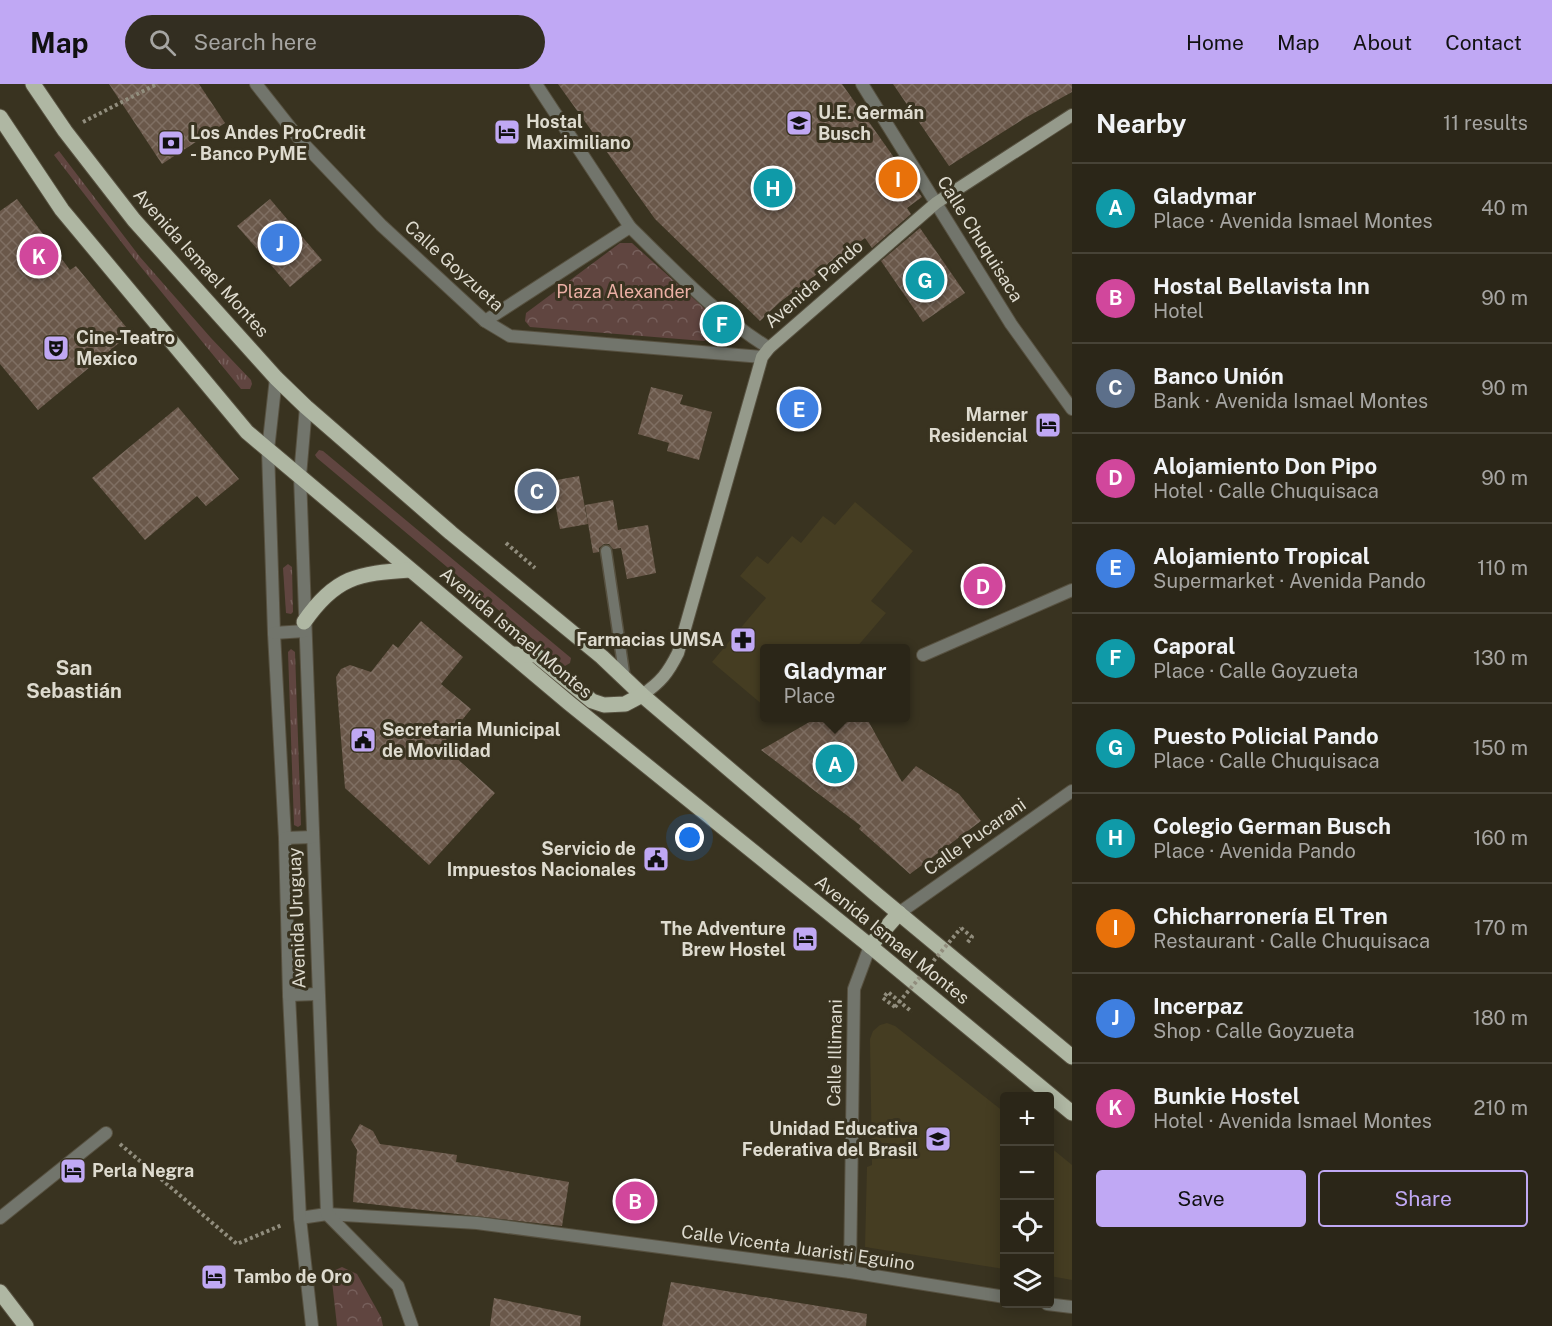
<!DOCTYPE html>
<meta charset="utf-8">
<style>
body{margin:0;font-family:"Public Sans",sans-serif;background:#332e21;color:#f1f3f6}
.controls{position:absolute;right:18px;bottom:18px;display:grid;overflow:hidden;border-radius:6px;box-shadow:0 3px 15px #0003}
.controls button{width:54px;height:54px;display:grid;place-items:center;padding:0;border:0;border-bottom:2px solid #474337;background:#2b2618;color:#f1f3f6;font:30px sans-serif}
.you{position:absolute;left:690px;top:754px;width:21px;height:21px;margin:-15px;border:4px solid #fff;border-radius:50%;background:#1a73e8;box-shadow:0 0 0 9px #1a73e833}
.badge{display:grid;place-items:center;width:39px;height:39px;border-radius:50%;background:#c0a8f4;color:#fff;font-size:20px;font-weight:700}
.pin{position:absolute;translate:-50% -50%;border:3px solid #fff;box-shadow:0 2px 6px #0006}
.popup{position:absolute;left:760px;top:560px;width:150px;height:78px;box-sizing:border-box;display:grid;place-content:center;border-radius:6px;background:#2b2618;filter:drop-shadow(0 2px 4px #0005);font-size:20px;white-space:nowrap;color:#a6a5a2}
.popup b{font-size:22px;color:#f1f3f6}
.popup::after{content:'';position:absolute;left:50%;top:100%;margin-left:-12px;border:12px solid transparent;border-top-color:#2b2618}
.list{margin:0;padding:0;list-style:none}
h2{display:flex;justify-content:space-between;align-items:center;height:78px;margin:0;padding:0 24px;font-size:26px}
h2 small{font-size:20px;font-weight:400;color:#a6a5a2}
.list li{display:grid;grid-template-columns:39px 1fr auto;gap:18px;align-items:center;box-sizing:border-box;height:90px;padding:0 24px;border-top:2px solid #474337}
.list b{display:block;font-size:22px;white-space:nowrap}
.list p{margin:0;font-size:20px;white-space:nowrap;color:#a6a5a2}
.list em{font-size:20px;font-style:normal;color:#a6a5a2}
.actions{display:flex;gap:12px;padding:18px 24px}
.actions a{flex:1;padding:14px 0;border:2px solid #c0a8f4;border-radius:6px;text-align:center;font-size:21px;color:#c0a8f4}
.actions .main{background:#c0a8f4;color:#111}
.icon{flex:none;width:33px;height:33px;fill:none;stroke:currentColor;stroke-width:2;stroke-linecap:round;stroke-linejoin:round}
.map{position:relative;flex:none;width:1072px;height:1242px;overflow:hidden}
header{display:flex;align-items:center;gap:36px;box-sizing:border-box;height:84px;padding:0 30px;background:#c0a8f4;color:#111}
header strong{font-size:28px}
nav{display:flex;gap:33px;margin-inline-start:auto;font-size:21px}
.search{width:420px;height:54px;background:#332e21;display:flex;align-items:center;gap:15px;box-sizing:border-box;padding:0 21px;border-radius:33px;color:#a6a5a2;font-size:22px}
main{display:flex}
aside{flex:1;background:#2b2618}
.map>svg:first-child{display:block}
.built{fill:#453d22}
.grass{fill:url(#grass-tufts)}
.park{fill:url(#park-crowns)}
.building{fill:url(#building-cross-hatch)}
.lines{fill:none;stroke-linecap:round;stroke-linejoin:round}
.service-casing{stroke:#575140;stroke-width:13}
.pedestrian-casing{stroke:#575140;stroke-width:14}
.minor-casing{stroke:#575140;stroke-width:14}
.tertiary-casing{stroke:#575140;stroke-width:14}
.secondary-casing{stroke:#575140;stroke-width:14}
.primary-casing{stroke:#575140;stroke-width:17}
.path{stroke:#918d7d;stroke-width:4;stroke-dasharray:3 3;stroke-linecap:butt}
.service{stroke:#72756c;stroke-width:10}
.pedestrian{stroke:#72756c;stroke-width:12}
.minor{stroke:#72756c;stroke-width:12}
.tertiary{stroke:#72756c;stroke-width:12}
.secondary{stroke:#959a8b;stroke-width:12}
.primary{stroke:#afb7a3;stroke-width:15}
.path-bridge{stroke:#918d7d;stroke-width:4;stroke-dasharray:3 3;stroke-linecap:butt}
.labels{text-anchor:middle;stroke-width:6;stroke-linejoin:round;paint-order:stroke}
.poi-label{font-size:18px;font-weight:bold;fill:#dedbcf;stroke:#393320;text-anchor:start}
.street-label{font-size:18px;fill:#dedbcf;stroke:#393320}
.park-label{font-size:18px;fill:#eaafa4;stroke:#393320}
.neighbourhood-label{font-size:20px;font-weight:bold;fill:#dedbcf;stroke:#393320}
</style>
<header>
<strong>Map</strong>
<div class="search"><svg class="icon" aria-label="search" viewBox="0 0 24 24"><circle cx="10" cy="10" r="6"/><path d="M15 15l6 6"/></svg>Search here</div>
<nav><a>Home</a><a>Map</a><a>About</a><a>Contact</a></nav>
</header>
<main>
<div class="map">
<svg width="1072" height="1242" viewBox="0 0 1072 1242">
<defs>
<pattern id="grass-tufts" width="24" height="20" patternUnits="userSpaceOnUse" patternTransform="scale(1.5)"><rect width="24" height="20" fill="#604540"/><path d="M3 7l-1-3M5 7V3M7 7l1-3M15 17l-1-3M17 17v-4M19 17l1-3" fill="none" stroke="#765f5b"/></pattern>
<pattern id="park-crowns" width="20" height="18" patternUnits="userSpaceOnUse" patternTransform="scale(1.5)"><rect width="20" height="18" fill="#604540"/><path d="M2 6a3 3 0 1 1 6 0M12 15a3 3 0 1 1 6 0" fill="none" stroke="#765f5b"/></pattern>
<pattern id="building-cross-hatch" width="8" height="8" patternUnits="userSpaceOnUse" patternTransform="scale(1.5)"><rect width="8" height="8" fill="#6a584a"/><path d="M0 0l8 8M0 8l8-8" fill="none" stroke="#7f6f63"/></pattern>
</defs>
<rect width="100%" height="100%" fill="#393320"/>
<!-- built -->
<g class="built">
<path d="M855,418L913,467L871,517L886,529L856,564H764V622L712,578L766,514L740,492L757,472L768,480L792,452L801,459L823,432L835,441Z"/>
<path d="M887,939L895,942L1004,1028V1185L865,1163L867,1083L872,1081L870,955L873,947L880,941Z"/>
<path d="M1050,1063L1072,1081V1196L1050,1192Z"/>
</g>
<!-- grass -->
<g class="grass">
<path d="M59,67L140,173L211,254L251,296L252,300L250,305H241L136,177L54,71Z"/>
<path d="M319,366L323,367L571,574L570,579L565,582L317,374L315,371Z"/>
<path d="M288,480L292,483L293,528L291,530L286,529L283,484Z"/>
<path d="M291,565L295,568L301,741L298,743L294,741L288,568Z"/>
</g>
<!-- park -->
<g class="park">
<path d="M620,159H632L713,232C718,243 715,251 704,257L530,243L525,237L526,229Z"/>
<path d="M342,1183L357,1190L381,1233L383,1242H337L331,1188Z"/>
</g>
<!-- building -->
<g class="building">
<path d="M109,0H199L225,39L162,80Z"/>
<path d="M558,0H842L922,113L907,124L911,130L872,164L865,154L780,218L760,237L655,135Z"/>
<path d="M893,0H1072V8L1025,34L949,82Z"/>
<path d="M17,115L70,186L76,182L131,249L38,326L0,280V127Z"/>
<path d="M270,115L322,176L290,203L237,142Z"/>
<path d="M920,144L965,209L923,238L881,177Z"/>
<path d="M651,303L683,311L680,320L712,328L699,376L667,367L669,359L638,350Z"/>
<path d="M178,323L239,395L206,422L197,412L145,456L92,394Z"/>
<path d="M579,392L588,440L560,445L551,397Z"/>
<path d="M613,416L618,446L648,441L656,489L627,495L621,464L613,465L609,460H604L599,464V468L593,469L585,421Z"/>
<path d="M421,537L463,573L441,600L471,625L442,661L495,709L429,781L345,704L336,593L341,585L350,581L371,588L393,560L398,564Z"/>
<path d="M818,633H866L902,698L916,682L959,710L981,737L910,790L859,745L861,742L761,666Z"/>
<path d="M360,1040L373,1047L380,1060L457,1071L456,1078L569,1098L562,1142L353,1118L357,1066L351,1056Z"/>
<path d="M671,1198L867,1230L866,1242H662Z"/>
<path d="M494,1214L581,1232L580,1242H490Z"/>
</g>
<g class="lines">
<defs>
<path id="service" d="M606,467L625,595"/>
<g id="pedestrian">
<path d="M536,0L630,143"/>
<path d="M485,237L630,143C674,186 716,231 769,264"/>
</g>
<g id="minor">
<path d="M256,0L301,57L381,141L485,237L510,252L762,273"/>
<path d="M862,0L1011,240L1072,325"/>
<path d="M923,571L1072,506"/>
<path d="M899,829L1072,707"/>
<path d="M0,1134L106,1049"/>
<path d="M300,1134L327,1130L477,1139L850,1188L1005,1213"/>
<path d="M850,1188L854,905L870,862"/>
<path d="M1047,1220L1072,1223"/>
</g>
<g id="tertiary">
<path d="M276,294L268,366L274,549L285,754L289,911L300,1134L312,1242"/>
<path d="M306,323L300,392L327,1130L398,1202L412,1242"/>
<path d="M274,549L305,547"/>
<path d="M285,754L313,753"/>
<path d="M289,911L318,910"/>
</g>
<path id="secondary" d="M642,611C661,598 668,589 678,569L762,273L769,264L936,119L1072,31"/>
<g id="primary">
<path d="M33,0L65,47L134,136L276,294L306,323L451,449L602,573L642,611L877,811L1072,973"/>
<path d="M0,33L62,126L247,348L569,619L870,862L1072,1029"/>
<path d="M304,538C335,493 358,489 410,486"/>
<path d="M511,570L536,571L592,617L604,621L625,620L642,611"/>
<path d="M870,862L899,829"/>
<path d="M0,1208L26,1242"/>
</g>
</defs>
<!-- service casing -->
<use href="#service" class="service-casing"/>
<!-- pedestrian casing -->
<use href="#pedestrian" class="pedestrian-casing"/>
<!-- minor casing -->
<use href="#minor" class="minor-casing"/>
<!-- tertiary casing -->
<use href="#tertiary" class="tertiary-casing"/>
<!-- secondary casing -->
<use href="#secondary" class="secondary-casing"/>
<!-- primary casing -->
<use href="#primary" class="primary-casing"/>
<!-- path -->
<g class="path">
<path d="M83,38L157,0"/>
<path d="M506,459L535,484"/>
<path d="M961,844L972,853L967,859"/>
<path d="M895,923L883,914L888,908L912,928"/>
<path d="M120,1060L237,1160L282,1141"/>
</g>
<!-- service -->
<use href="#service" class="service"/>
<!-- pedestrian -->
<use href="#pedestrian" class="pedestrian"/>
<!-- minor -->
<use href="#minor" class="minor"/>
<!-- tertiary -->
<use href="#tertiary" class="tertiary"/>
<!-- secondary -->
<use href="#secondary" class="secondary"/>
<!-- primary -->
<use href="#primary" class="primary"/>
<!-- path-bridge -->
<path class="path-bridge" d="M895,923L961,844"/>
</g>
<!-- icons -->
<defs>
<symbol id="school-square" viewBox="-11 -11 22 22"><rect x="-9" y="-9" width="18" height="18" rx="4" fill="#c0a8f4" stroke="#393320"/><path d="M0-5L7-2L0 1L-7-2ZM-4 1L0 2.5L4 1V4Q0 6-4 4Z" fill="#111"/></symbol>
<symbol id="hotel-square" viewBox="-11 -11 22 22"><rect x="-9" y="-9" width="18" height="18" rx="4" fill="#c0a8f4" stroke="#393320"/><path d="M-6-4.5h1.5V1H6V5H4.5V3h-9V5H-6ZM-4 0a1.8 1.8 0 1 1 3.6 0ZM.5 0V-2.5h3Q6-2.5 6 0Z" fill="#111"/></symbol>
<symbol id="bank-square" viewBox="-11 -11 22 22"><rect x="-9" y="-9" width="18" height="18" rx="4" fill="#c0a8f4" stroke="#393320"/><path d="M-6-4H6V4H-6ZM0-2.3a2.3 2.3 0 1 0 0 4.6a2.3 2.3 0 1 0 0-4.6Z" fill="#111"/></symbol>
<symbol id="theatre-square" viewBox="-11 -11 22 22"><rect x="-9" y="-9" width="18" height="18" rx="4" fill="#c0a8f4" stroke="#393320"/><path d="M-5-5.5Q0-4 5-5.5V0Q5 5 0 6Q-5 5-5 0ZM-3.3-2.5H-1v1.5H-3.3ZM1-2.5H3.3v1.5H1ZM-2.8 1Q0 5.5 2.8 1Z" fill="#111"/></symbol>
<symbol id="pharmacy-square" viewBox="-11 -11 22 22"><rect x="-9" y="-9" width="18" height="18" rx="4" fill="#c0a8f4" stroke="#393320"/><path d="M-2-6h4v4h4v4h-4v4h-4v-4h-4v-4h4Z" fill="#111"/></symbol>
<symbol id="civic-square" viewBox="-11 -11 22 22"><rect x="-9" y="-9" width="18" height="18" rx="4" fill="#c0a8f4" stroke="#393320"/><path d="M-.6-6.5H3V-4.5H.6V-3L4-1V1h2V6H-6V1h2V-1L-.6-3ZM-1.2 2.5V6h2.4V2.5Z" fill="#111"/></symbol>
</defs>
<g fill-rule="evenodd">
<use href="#school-square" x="784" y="24" width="30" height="30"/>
<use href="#hotel-square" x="492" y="33" width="30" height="30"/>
<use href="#bank-square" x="156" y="44" width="30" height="30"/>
<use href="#theatre-square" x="41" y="249" width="30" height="30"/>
<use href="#hotel-square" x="1033" y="326" width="30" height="30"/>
<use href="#pharmacy-square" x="728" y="541" width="30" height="30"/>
<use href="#civic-square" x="348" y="641" width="30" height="30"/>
<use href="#civic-square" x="641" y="760" width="30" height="30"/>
<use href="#hotel-square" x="790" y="840" width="30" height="30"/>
<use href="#school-square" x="923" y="1040" width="30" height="30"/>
<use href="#hotel-square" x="58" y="1072" width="30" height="30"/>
<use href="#hotel-square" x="199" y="1178" width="30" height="30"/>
</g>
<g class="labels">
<!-- poi labels -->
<g class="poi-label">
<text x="818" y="35">U.E. Germán<tspan x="818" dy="21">Busch</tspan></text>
<text x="526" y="44">Hostal<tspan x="526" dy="21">Maximiliano</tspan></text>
<text x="190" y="55">Los Andes ProCredit<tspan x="190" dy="21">- Banco PyME</tspan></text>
<text x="76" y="260">Cine-Teatro<tspan x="76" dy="21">Mexico</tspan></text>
<text x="1028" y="337" text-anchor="end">Marner<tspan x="1028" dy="21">Residencial</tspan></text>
<text x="724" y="562" text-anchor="end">Farmacias UMSA</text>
<text x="382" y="652">Secretaria Municipal<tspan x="382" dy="21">de Movilidad</tspan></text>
<text x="636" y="771" text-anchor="end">Servicio de<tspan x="636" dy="21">Impuestos Nacionales</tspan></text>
<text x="786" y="851" text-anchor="end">The Adventure<tspan x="786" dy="21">Brew Hostel</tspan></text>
<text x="918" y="1051" text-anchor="end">Unidad Educativa<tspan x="918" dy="21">Federativa del Brasil</tspan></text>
<text x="92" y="1093">Perla Negra</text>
<text x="234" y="1199">Tambo de Oro</text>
</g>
<!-- street labels -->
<g class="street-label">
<text transform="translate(980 155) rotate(58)" y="6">Calle Chuquisaca</text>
<text transform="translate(201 179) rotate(48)" y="6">Avenida Ismael Montes</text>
<text transform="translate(454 182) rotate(42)" y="6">Calle Goyzueta</text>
<text transform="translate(814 200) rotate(-41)" y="6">Avenida Pando</text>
<text transform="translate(516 549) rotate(40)" y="6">Avenida Ismael Montes</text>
<text transform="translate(975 753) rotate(-35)" y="6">Calle Pucarani</text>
<text transform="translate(297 834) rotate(-92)" y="6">Avenida Uruguay</text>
<text transform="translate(892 856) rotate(39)" y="6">Avenida Ismael Montes</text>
<text transform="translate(835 969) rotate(-89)" y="6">Calle Illimani</text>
<text transform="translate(798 1164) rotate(8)" y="6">Calle Vicenta Juaristi Eguino</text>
</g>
<!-- park labels -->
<g class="park-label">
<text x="624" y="214">Plaza Alexander</text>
</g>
<!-- neighbourhood labels -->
<g class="neighbourhood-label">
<text x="74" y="591">San<tspan x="74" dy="23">Sebastián</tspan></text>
</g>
</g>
</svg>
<div class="controls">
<button>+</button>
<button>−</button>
<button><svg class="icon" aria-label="locate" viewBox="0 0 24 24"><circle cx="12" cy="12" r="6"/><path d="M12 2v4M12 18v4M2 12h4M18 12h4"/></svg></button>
<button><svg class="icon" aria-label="layers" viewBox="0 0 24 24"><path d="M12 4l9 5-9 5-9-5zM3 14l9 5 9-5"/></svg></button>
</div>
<div class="you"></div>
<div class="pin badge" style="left:835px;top:680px;background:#0f9aa8">A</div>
<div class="popup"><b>Gladymar</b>Place</div>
<div class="pin badge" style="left:635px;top:1117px;background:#d1479c">B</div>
<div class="pin badge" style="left:537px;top:407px;background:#5c6f8a">C</div>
<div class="pin badge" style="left:983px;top:502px;background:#d1479c">D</div>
<div class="pin badge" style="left:799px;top:325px;background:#3f7fe0">E</div>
<div class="pin badge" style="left:722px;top:240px;background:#0f9aa8">F</div>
<div class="pin badge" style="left:925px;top:196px;background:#0f9aa8">G</div>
<div class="pin badge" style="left:773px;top:104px;background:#0f9aa8">H</div>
<div class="pin badge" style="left:898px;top:95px;background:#e8710a">I</div>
<div class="pin badge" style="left:280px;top:159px;background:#3f7fe0">J</div>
<div class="pin badge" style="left:39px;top:172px;background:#d1479c">K</div>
</div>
<aside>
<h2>Nearby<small>11 results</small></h2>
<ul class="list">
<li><span class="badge" style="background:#0f9aa8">A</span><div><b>Gladymar</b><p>Place · Avenida Ismael Montes</p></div><em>40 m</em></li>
<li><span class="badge" style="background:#d1479c">B</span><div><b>Hostal Bellavista Inn</b><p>Hotel</p></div><em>90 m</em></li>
<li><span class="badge" style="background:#5c6f8a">C</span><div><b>Banco Unión</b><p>Bank · Avenida Ismael Montes</p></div><em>90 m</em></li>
<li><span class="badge" style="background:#d1479c">D</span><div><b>Alojamiento Don Pipo</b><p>Hotel · Calle Chuquisaca</p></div><em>90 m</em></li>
<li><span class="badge" style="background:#3f7fe0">E</span><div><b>Alojamiento Tropical</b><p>Supermarket · Avenida Pando</p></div><em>110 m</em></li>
<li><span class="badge" style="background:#0f9aa8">F</span><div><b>Caporal</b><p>Place · Calle Goyzueta</p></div><em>130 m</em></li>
<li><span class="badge" style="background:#0f9aa8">G</span><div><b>Puesto Policial Pando</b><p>Place · Calle Chuquisaca</p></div><em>150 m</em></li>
<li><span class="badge" style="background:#0f9aa8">H</span><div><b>Colegio German Busch</b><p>Place · Avenida Pando</p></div><em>160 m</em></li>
<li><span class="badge" style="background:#e8710a">I</span><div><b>Chicharronería El Tren</b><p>Restaurant · Calle Chuquisaca</p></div><em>170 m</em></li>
<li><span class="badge" style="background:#3f7fe0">J</span><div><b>Incerpaz</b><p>Shop · Calle Goyzueta</p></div><em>180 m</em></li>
<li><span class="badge" style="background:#d1479c">K</span><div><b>Bunkie Hostel</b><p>Hotel · Avenida Ismael Montes</p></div><em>210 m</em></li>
</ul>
<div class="actions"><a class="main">Save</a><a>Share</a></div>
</aside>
</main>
